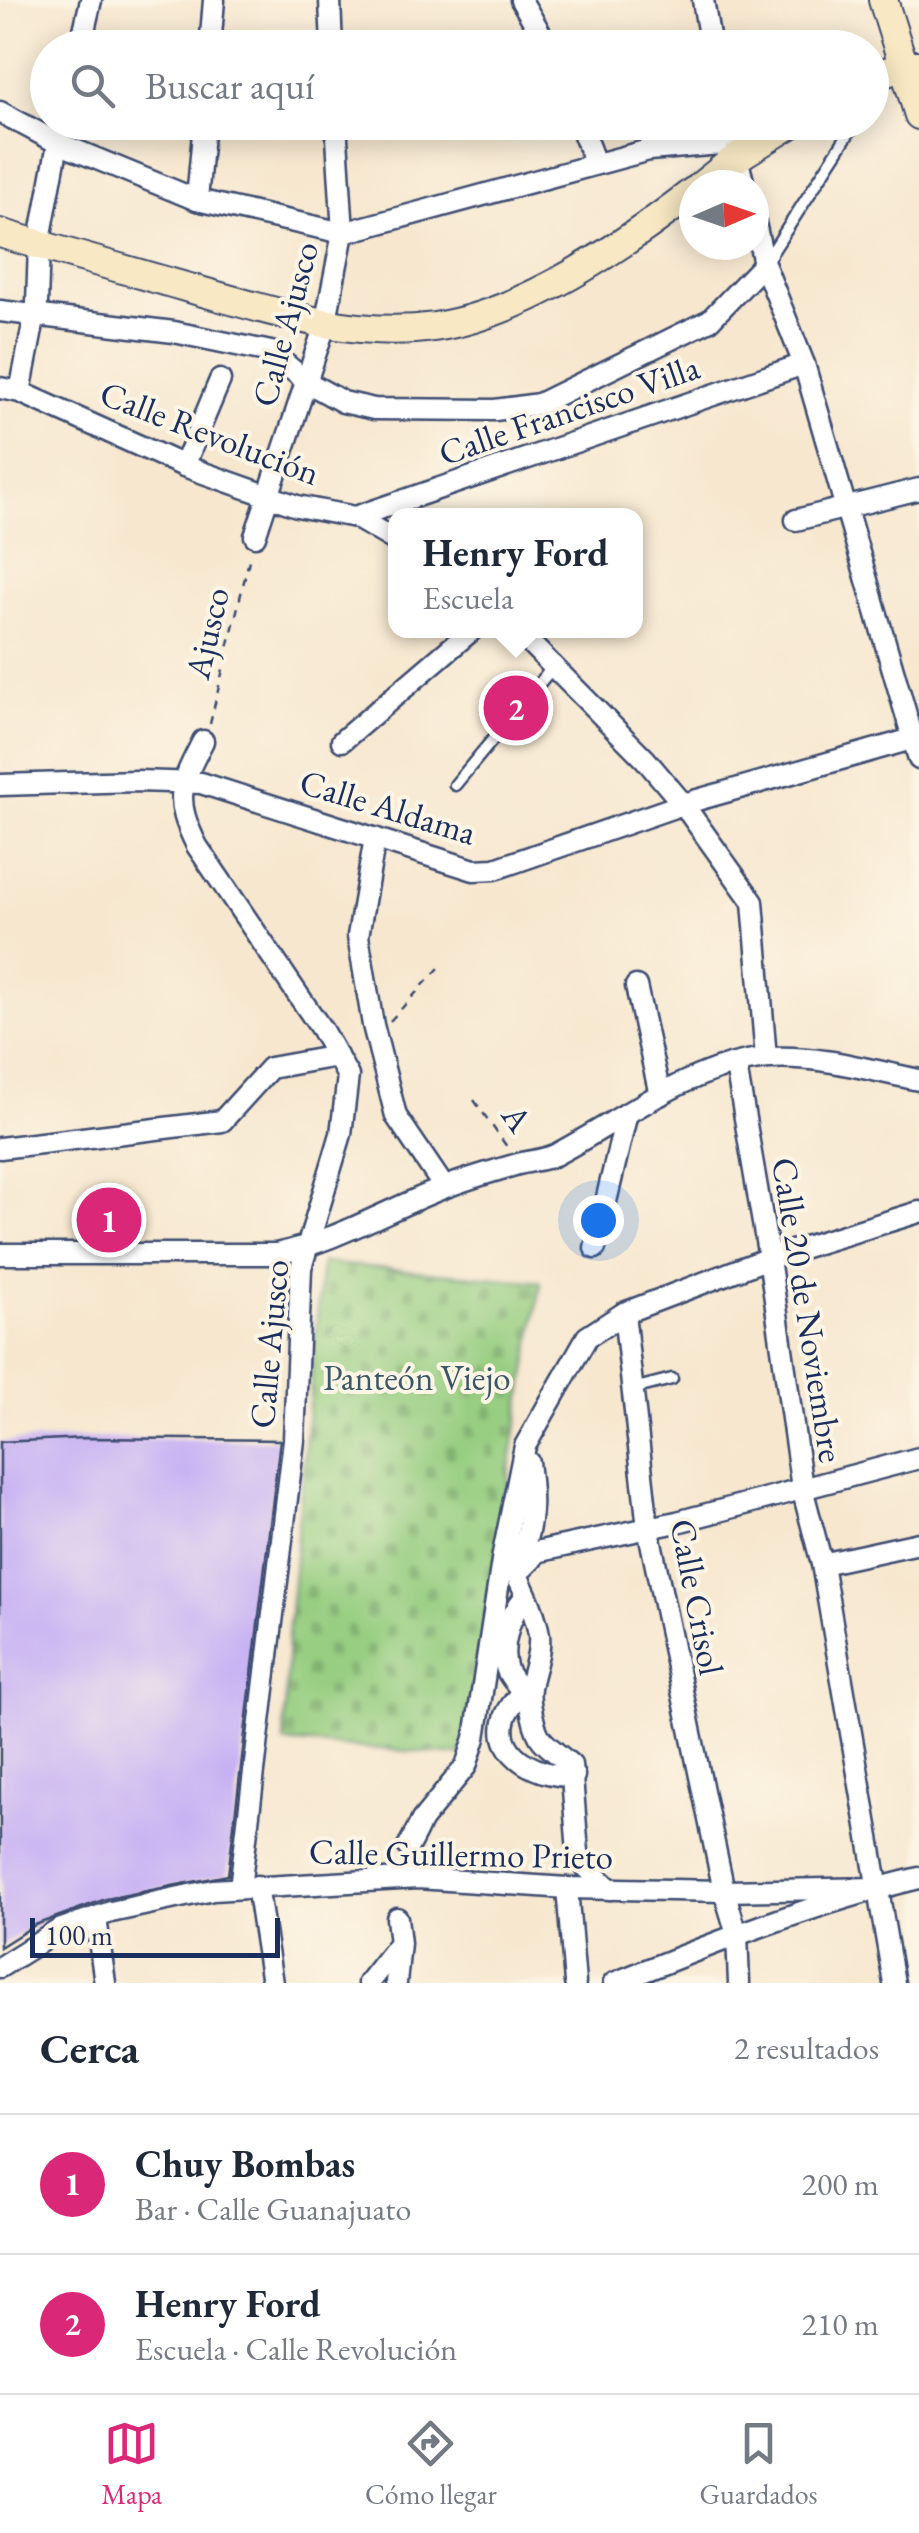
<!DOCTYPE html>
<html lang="es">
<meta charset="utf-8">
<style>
body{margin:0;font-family:"EB Garamond",serif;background:#f2f2f3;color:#1f2937}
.compass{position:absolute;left:679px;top:170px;width:90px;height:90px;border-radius:50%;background:#fff;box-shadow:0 5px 25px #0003;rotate:88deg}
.scale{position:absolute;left:30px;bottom:25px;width:250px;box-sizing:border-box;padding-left:10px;border:5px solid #1b2f5e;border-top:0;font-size:28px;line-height:35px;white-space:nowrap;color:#1b2f5e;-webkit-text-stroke:8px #fcf5e5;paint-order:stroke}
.you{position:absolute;left:598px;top:1220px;width:35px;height:35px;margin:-25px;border:8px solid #fff;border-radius:50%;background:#1a73e8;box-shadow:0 0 0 15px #1a73e833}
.badge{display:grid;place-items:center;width:65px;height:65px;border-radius:50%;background:#db2777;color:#fff;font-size:32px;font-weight:700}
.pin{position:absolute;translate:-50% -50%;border:5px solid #fff;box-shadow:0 2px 10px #0006}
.popup{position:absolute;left:388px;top:508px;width:255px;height:130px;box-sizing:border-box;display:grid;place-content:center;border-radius:20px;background:#fff;filter:drop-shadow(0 2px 8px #0005);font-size:32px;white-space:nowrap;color:#747a83}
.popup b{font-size:38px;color:#1f2937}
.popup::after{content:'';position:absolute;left:50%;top:100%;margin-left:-20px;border:20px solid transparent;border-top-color:#fff}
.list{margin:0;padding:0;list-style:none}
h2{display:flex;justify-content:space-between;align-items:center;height:130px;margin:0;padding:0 40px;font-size:42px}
h2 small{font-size:32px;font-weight:400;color:#747a83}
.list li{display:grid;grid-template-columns:65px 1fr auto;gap:30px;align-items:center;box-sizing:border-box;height:140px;padding:0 40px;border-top:2px solid #e0e1e3}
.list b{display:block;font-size:38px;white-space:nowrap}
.list p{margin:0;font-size:32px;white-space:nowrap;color:#747a83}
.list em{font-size:32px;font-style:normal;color:#747a83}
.icon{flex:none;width:55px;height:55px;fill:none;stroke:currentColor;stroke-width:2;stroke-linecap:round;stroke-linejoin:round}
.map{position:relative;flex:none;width:919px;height:1983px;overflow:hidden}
.search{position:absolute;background:#fff;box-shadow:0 5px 25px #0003;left:30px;right:30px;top:30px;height:110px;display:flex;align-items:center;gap:25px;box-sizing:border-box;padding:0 35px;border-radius:55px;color:#747a83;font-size:38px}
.sheet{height:410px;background:#fff}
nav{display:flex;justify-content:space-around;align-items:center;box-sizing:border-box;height:140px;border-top:2px solid #e0e1e3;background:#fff;font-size:28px;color:#747a83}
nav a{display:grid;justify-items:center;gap:5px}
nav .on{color:#db2777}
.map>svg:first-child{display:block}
.cemetery{fill:url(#cemetery-stones);stroke:#597e70;stroke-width:2.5}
.building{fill:#c3acf5}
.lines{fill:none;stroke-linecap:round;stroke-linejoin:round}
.lane-casing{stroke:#3c4b6f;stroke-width:15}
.street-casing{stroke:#3c4b6f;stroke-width:25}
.secondary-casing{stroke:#3c4b6f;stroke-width:32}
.path{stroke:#3c4b6f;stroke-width:2.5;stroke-dasharray:8 8;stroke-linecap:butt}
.lane{stroke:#fff;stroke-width:10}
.street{stroke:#fff;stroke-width:20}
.secondary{stroke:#f8e8c3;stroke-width:28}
.labels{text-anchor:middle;stroke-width:8;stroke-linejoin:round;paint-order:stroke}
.street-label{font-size:35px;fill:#1b2f5e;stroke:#fcf5e5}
.park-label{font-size:35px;fill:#3a5767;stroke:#fcf5e5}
</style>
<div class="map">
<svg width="919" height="1983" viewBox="0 0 919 1983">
<defs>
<pattern id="cemetery-stones" width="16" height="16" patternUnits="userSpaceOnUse" patternTransform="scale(2.5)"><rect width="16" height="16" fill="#97ce81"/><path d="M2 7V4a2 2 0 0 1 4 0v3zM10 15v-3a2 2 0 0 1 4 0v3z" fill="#82b172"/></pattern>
</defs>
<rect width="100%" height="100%" fill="#fcf5e5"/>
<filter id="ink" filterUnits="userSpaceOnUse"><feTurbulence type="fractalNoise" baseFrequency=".01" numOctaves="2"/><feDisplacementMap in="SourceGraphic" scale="20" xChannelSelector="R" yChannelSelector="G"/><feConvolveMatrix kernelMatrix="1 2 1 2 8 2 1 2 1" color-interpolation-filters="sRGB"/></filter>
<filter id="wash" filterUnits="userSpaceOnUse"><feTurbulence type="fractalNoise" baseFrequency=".0048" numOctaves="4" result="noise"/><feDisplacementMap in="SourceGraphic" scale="40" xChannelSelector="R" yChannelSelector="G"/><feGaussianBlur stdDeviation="2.25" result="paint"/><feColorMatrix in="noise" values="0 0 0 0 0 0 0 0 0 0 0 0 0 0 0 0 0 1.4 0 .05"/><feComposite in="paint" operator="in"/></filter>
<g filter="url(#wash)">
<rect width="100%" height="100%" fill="#f7e7cf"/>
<!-- cemetery -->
<path class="cemetery" d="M322,1263L541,1282L462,1755L284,1742L288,1636Z"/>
<g id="blocks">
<!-- building -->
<g class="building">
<path d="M99,1196H119L120,1240H100Z"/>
<path d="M85,1438L280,1440L228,1875L106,1899L35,1925L0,1947V1442Z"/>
</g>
</g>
</g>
<g filter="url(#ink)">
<use href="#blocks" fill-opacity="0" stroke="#3c4b6f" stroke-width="2.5"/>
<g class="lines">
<defs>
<g id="lane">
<path d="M765,263L856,122"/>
<path d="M455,785L553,667"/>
<path d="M633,1389L672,1379"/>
</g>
<g id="street">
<path d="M330,0L332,48"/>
<path d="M521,0L549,48"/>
<path d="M703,0L711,48"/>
<path d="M80,48L91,0"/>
<path d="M210,48L214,0"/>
<path d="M0,112L58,143L197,200L343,233L649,150L733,143"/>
<path d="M579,122L595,163"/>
<path d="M728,122L744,185"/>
<path d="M197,200L204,122"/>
<path d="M754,218L764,264L804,364L919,759"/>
<path d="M0,311L174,332L271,352L307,382L343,402L374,409L495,410L539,404L710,320L764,264"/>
<path d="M0,388L20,392L184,466L297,506L355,517L396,541"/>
<path d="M20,392L37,304L39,245L62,122"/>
<path d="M184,466L220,380"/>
<path d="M355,517L804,364"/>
<path d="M796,520L919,489"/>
<path d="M255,536L325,325L343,233L336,122"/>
<path d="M517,630L645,759L683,804L753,902L766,1058"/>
<path d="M203,741C180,786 173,798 197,846L322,1030L348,1076L341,1134L301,1268L294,1440L240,1888"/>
<path d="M342,741L472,630"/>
<path d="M0,785L137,781L201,783L474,870L495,869L683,804L919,737"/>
<path d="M375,838L358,936L373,1025L396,1116L444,1187"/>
<path d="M636,986L660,1095"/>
<path d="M736,1066L769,1258L802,1488L822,1564L894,1983"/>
<path d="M0,1148L222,1121L270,1068L337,1056"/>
<path d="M595,1248L626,1117"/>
<path d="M0,1254H276C337,1241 388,1209 446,1187C469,1178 494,1171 518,1164C530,1161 544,1160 555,1155C622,1120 691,1064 769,1058C821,1055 869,1070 919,1080"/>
<path d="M624,1313L648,1528L724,1891L737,1934L739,1983"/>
<path d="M524,1546C534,1516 532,1493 528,1462"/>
<path d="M531,1553L677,1522L919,1458"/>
<path d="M822,1564L919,1543"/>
<path d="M517,1567L523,1568L532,1559L531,1553L524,1546L511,1550L509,1557C518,1579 535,1608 539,1635C541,1654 533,1669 530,1688C528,1700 534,1731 542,1740C550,1749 562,1757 571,1765L578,1852L583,1864L610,1889"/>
<path d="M525,1597C510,1614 499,1647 507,1670C510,1678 517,1684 522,1691H529"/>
<path d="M522,1691C516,1700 507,1709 505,1718C493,1758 544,1778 574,1776"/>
<path d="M408,1847L422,1820L466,1766L475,1738L503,1554L525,1446L587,1337L624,1313L769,1258L919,1212"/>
<path d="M257,1886L272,1983"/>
<path d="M567,1888L575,1983"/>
<path d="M96,1918L105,1983"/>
<path d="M0,1967L59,1930L111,1912L213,1890L418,1878L567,1888L724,1891L877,1888"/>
<path d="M368,1983L398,1945"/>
<path d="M396,1983L400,1943L397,1918"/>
<path d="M614,1983C714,1943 814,1903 919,1878"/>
</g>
<g id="secondary">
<path d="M883,0L919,115"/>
<path d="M872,78L904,65H919"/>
<path d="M702,185L736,158L794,122"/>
<path d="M0,233C63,252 126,270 189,288C268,310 351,339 434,327C524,314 623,246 694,191"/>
</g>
</defs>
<!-- lane casing -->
<use href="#lane" class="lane-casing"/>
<!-- street casing -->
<use href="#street" class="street-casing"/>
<!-- secondary casing -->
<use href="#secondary" class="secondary-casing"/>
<!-- path -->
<g class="path">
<path d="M210,724L250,556"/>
<path d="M390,1021L439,968"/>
<path d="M474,1100L507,1147"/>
</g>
<!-- lane -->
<use href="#lane" class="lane"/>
<!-- street -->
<use href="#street" class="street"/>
<!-- secondary -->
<use href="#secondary" class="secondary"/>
</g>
</g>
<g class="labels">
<!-- street labels -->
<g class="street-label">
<text transform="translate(285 324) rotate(-75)" y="12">Calle Ajusco</text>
<text transform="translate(569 410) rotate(-19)" y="12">Calle Francisco Villa</text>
<text transform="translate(210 433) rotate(21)" y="12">Calle Revolución</text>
<text transform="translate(207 633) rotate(-77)" y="12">Ajusco</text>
<text transform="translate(388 807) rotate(17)" y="12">Calle Aldama</text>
<text transform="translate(517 1118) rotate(55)" y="12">A</text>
<text transform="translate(808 1310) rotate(81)" y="12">Calle 20 de Noviembre</text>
<text transform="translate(269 1344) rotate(-85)" y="12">Calle Ajusco</text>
<text transform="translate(697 1597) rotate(79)" y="12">Calle Crisol</text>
<text transform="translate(461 1854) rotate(1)" y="12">Calle Guillermo Prieto</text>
</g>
<!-- park labels -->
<g class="park-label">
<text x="417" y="1390">Panteón Viejo</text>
</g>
</g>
</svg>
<svg class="compass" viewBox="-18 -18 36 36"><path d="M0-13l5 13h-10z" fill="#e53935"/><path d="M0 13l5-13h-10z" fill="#747a83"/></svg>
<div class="scale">100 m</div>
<div class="you"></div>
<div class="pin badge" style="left:109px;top:1220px">1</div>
<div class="pin badge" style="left:516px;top:708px">2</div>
<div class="popup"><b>Henry Ford</b>Escuela</div>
<div class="search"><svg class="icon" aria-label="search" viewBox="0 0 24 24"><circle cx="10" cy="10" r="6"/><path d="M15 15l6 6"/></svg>Buscar aquí</div>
</div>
<section class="sheet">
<h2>Cerca<small>2 resultados</small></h2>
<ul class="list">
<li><span class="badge">1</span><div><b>Chuy Bombas</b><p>Bar · Calle Guanajuato</p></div><em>200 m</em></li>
<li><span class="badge">2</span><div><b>Henry Ford</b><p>Escuela · Calle Revolución</p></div><em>210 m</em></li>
</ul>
</section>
<nav>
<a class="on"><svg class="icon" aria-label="map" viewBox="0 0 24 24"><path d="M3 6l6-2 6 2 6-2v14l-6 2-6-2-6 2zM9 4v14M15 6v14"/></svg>Mapa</a>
<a><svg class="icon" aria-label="directions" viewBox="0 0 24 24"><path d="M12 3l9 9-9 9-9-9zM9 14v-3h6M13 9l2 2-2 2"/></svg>Cómo llegar</a>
<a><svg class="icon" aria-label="saved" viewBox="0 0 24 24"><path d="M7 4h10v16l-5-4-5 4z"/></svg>Guardados</a>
</nav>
